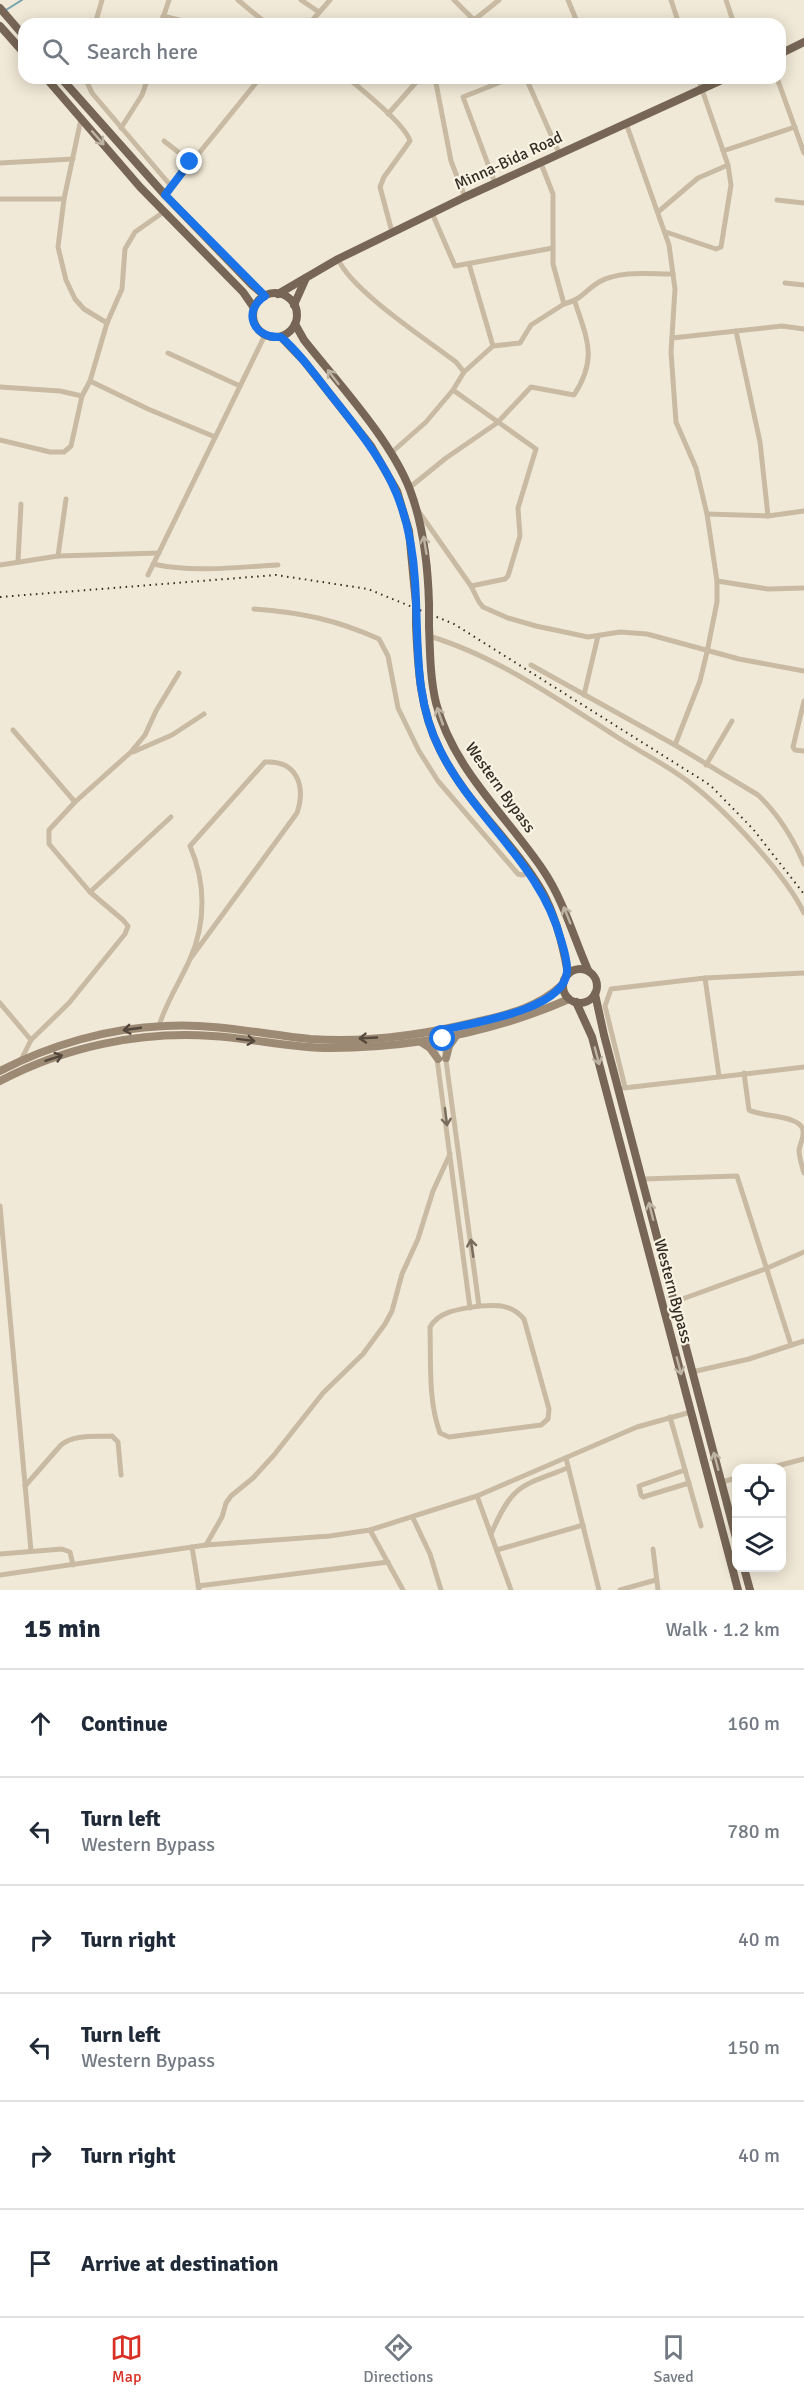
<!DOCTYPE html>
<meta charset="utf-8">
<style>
body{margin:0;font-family:Signika,sans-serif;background:#f2f2f3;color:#1f2937}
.controls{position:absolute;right:18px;bottom:18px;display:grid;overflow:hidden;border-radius:12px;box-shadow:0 3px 15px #0003}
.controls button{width:54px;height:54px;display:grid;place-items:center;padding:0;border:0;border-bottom:2px solid #e0e1e3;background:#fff;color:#1f2937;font:30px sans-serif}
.stop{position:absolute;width:18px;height:18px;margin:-14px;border:4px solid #1a73e8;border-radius:50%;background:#fff}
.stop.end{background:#1a73e8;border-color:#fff;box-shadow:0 2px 6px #0008}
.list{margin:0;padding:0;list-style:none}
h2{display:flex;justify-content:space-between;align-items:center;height:78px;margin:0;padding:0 24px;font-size:26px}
h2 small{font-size:20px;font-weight:400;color:#747a83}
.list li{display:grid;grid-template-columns:39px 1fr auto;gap:18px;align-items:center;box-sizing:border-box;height:108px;padding:0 24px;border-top:2px solid #e0e1e3}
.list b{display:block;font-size:22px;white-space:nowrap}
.list p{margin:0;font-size:20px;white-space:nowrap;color:#747a83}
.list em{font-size:20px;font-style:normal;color:#747a83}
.icon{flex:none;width:33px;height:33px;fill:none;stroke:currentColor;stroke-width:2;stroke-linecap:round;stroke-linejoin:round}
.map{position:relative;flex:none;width:804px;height:1590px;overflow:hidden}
.search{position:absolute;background:#fff;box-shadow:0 3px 15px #0003;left:18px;right:18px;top:18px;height:66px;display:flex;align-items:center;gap:15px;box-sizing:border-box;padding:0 21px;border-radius:18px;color:#747a83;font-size:22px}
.sheet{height:726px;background:#fff}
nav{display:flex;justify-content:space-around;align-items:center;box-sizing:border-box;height:84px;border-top:2px solid #e0e1e3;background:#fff;font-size:16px;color:#747a83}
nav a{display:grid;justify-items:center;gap:3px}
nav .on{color:#d93025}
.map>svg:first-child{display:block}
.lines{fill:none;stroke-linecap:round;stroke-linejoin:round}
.stream{stroke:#75a3af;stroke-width:2}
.minor{stroke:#c9bba3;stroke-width:5}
.secondary{stroke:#9d8a74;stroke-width:8}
.primary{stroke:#765;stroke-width:8}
.rail{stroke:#342c25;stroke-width:2;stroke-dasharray:1.5 4.5;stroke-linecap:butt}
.primary-bridge{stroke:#765;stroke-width:8}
.oneway{stroke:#beb4a3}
.oneway2{stroke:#54483d}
.oneway3{stroke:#776c5e}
.route{stroke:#1a73e8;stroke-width:8}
.labels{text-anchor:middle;stroke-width:4.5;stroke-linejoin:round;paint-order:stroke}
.street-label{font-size:16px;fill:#342c25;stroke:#f9f3e3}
</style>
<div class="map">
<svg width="804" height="1590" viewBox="0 0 804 1590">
<rect width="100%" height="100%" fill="#f1e9d7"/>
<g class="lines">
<!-- stream -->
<path class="stream" d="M6,10L22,0"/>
<!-- minor -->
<g class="minor">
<path d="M238,0L267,24"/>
<path d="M301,0L319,12"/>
<path d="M454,0L474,20"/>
<path d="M568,0L578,24"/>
<path d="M671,0L679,24"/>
<path d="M726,0L734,24"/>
<path d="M163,16L195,24"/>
<path d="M95,24L102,0"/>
<path d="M161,24L169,0"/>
<path d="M309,24L330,0"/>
<path d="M469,24L499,0"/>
<path d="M85,78L92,93L171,186"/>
<path d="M348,78C363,91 405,124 410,141L384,177L380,187L392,232"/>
<path d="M435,78L451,161L465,197"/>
<path d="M526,78L559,153"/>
<path d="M777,78L804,153"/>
<path d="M388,114L420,78"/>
<path d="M626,123L669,245L675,289L671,352L676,422L696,468L707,514L717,581V602L707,652L700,681L675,745"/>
<path d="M121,128L142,95L148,78"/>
<path d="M164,141L191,162"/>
<path d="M723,151L795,127"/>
<path d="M0,163L73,159"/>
<path d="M495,183L463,97L511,78"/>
<path d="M165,195L260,78"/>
<path d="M0,199H64L81,119"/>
<path d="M64,199L58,247L66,280L75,299L84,309L107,323"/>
<path d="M777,200L804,203"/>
<path d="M658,212L698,178L728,165"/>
<path d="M432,213L455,266L553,248"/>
<path d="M666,232L716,249L721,247L731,185L728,165L698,78"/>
<path d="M338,259C352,291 426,339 456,362L464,372"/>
<path d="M469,264L493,346"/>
<path d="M785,283L804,285"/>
<path d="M564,304C583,299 584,291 599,282C620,270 650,274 673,274"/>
<path d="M736,331L760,442L768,516"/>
<path d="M672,338L782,326L804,329"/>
<path d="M168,353L240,386"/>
<path d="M90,381L148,409L215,437"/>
<path d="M0,387L60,391L82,396"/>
<path d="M453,390L536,449L518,508L520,536L508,576L505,579L471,586"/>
<path d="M0,440L50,452H64L71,446L82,396L90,381L107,323L122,289L125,249L135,232L165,211"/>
<path d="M391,453L426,422L453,390L464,372L493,346L520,343L531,325L564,304L553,264V194L540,161"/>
<path d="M409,488L446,458L497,423L531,387L574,395C598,358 587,339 575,302"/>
<path d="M419,512L471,586L479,602L483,607L508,618L536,626L588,637L620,632L647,634L739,659L804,671"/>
<path d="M707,514L768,516L804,511"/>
<path d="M58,556L66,499"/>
<path d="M18,562L21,504"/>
<path d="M153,564C194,573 236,567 278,565"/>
<path d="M0,565L58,556L159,553"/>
<path d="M148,575L265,335"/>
<path d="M717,581L768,589L804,588"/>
<path d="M254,609C300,612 337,620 379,639L388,656L398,708L419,751L438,781L518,874L522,875L530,873"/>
<path d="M429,636C496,656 559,700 617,737C642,753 671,767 694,786C728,813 785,874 804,913"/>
<path d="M531,665L675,745L758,795C779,815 793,838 804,864"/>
<path d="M584,695L598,636"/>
<path d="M804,701L793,747L795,750L804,751"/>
<path d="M13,730L75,802"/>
<path d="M133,752L172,735L204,714"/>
<path d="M706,765L732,721"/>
<path d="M90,892L171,817"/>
<path d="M705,978L719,1076"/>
<path d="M0,1003L31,1040"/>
<path d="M159,1026C166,1002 180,982 190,959C206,923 206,883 190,846L265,762C297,760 306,786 297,813L190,959"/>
<path d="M442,1031L479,1306"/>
<path d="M434,1036L470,1308"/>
<path d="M21,1060L31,1040L69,1003L125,934L128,926L123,920L90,892L49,844V830L75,802L131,752L145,735L156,711L179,673"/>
<path d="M744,1073L749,1110C761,1117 802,1115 803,1131C804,1137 800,1144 799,1150C799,1158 802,1165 804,1173"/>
<path d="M625,1087L605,1006L611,989L705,978L804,973"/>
<path d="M624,1088L804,1067"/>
<path d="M643,1179L737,1176L791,1345"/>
<path d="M0,1206L31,1551"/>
<path d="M674,1302L765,1269L804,1252"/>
<path d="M479,1306C498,1305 511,1304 524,1319L549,1409L548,1419L541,1425L449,1437L440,1433C428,1401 431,1361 430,1327C440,1310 462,1309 479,1306Z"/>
<path d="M692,1372L749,1359L804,1341"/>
<path d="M670,1417L701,1526"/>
<path d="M566,1458L599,1590"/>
<path d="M769,1468L804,1459"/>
<path d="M685,1470L639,1486L641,1495L643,1497L689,1483"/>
<path d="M722,1482L736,1478"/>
<path d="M25,1486L61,1445C74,1434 95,1437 112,1436L118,1442L121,1475"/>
<path d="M477,1496L511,1590"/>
<path d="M413,1518L430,1554L441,1590"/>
<path d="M370,1530L403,1590"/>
<path d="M491,1534C512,1485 520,1486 568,1468"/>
<path d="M206,1545L222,1517L226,1503L231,1496L253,1478L274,1455L323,1393L363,1354L385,1324L392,1311L402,1274L418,1239L433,1191L450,1154"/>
<path d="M192,1547L199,1590"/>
<path d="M653,1549L658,1590"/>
<path d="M497,1550L583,1525"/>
<path d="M0,1554L62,1549L70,1552L73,1565"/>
<path d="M0,1575L206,1545L330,1536L370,1530L477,1496L637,1427L691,1412"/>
<path d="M198,1586L388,1562"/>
<path d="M620,1590L656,1580"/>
</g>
<!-- secondary -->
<g class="secondary">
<path d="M421,1042L430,1048L438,1059"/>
<path d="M446,1058L449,1046L456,1036"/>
<path d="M0,1071C50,1045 108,1028 165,1026C214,1023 262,1034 310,1039C365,1043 423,1035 476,1022C509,1014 537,1008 562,985"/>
<path d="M0,1081C65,1047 139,1031 212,1036C251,1038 290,1048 330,1048C412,1048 494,1032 569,999"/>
</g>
<!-- primary -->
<g class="primary">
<path d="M0,8L24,36"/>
<path d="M0,26L24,53"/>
<path d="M780,54L804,42"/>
<path d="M46,78L140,187L243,292L254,308"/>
<path d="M61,78L165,195L252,285L265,296"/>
<circle cx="275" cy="315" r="22"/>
<path d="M278,294L338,259L465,197L726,78"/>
<path d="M294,305L306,278"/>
<path d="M295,324L304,340C338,383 391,440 410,490C424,527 428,565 429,604"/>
<path d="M281,337L304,361L371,446L397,491L409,531L416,604"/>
<path d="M416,625C418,669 420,711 440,750C466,803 513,841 542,891C556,916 563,945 568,974"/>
<path d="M429,626C430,651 430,678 436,703C453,769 506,815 543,870C564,901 573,936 588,970"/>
<circle cx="580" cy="986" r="17"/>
<path d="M595,994L604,1035L736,1538"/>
<path d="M576,1002L592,1037L738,1590"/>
<path d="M744,1568L750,1590"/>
</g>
<!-- rail -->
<path class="rail" d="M0,597L276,575L368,589L454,624L710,785L753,829L804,894"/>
<!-- primary-bridge -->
<g class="primary-bridge">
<path d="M416,604V625"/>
<path d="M429,604V626"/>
</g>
</g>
<!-- one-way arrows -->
<defs><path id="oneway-shaft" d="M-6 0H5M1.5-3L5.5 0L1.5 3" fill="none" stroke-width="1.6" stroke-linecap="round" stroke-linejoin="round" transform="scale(1.5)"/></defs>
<g class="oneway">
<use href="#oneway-shaft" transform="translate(98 138) rotate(49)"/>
<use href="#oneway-shaft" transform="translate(333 377) rotate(-128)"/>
<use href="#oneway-shaft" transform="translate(425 545) rotate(-99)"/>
<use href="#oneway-shaft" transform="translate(440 716) rotate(-109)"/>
<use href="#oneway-shaft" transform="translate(567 915) rotate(-112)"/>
<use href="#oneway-shaft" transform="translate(597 1056) rotate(75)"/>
<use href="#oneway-shaft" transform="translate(651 1211) rotate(-104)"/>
<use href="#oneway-shaft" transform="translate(679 1366) rotate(75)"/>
<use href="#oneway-shaft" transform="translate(716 1461) rotate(-105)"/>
</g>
<g class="oneway2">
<use href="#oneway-shaft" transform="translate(132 1029) rotate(172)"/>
<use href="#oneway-shaft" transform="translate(368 1038) rotate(177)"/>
<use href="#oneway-shaft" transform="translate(246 1040) rotate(7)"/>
<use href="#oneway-shaft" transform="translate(54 1058) rotate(-19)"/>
</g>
<g class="oneway3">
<use href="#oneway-shaft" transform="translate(446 1117) rotate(83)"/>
<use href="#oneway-shaft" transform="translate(472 1248) rotate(-98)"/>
</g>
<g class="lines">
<!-- route -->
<path class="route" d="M190,162L165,195L265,296C241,312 254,339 281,337C301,354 317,378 334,399C384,462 410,497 415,581C419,639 413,697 440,750C474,819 541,864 561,940C564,950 568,962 567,972C564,1010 472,1023 442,1030L443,1039"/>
</g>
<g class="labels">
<!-- street labels -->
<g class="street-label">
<text transform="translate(508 160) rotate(-25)" y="6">Minna-Bida Road</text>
<text transform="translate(501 787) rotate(54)" y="6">Western Bypass</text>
<text transform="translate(674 1291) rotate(75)" y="6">Western Bypass</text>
</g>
</g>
</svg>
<div class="controls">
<button><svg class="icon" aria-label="locate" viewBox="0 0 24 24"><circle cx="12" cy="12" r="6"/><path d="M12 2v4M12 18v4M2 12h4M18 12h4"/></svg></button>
<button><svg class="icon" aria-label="layers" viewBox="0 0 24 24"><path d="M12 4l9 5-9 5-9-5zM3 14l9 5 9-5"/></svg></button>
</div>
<div class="stop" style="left:443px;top:1039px"></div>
<div class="stop end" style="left:190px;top:162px"></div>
<div class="search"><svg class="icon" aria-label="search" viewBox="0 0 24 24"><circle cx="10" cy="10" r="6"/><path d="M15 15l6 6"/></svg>Search here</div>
</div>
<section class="sheet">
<h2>15 min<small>Walk · 1.2 km</small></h2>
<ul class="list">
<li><svg class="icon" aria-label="ahead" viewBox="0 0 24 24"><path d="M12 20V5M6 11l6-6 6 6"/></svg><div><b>Continue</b></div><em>160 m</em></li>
<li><svg class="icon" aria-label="left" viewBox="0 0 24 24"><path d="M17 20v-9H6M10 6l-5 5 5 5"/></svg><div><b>Turn left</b><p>Western Bypass</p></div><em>780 m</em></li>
<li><svg class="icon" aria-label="right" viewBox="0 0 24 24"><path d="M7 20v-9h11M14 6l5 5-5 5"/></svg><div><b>Turn right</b></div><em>40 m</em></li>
<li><svg class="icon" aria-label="left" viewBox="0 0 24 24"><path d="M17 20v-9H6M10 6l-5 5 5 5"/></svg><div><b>Turn left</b><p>Western Bypass</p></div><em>150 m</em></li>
<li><svg class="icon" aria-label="right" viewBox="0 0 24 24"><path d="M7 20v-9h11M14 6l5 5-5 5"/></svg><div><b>Turn right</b></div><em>40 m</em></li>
<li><svg class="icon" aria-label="arrive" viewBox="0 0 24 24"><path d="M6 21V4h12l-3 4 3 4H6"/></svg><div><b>Arrive at destination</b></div></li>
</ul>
</section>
<nav>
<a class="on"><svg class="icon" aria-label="map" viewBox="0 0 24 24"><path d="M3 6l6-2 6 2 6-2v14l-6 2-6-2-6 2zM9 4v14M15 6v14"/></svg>Map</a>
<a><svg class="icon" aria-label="directions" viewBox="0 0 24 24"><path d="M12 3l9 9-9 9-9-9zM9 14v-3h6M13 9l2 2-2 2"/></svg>Directions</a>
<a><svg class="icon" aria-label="saved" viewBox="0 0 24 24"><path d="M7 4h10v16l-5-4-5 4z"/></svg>Saved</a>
</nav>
